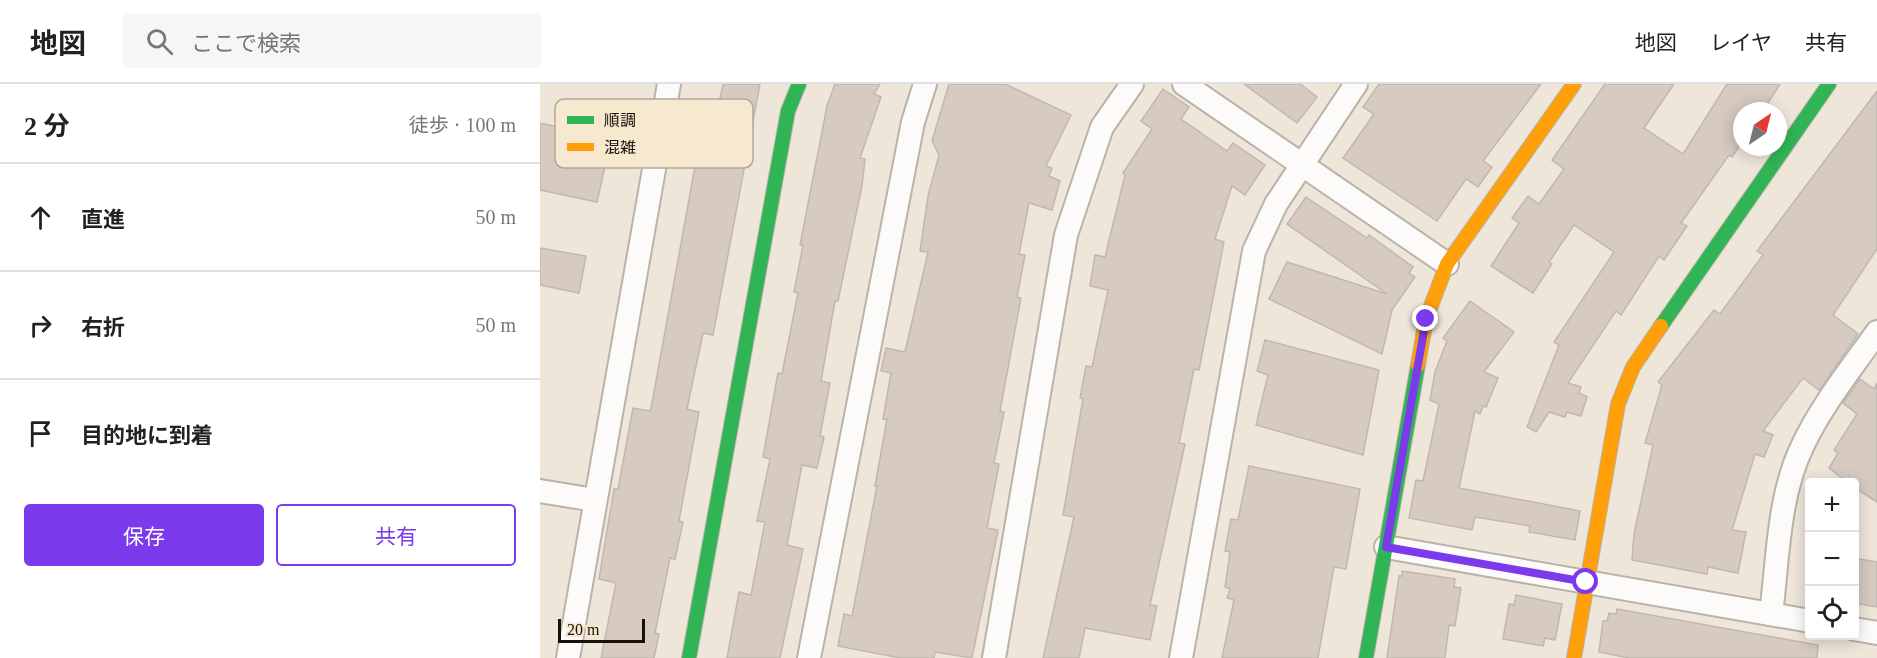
<!DOCTYPE html>
<html lang="ja">
<meta charset="utf-8">
<style>
body{margin:0;font-family:"Times New Roman","Noto Sans JP",serif;background:#f6f6f6;color:#222}
.controls{position:absolute;right:18px;bottom:18px;display:grid;overflow:hidden;border-radius:6px;box-shadow:0 3px 15px #0003}
.controls button{width:54px;height:54px;display:grid;place-items:center;padding:0;border:0;border-bottom:2px solid #e0e0e0;background:#fff;color:#222;font:30px sans-serif}
.compass{position:absolute;left:1193px;top:18px;width:54px;height:54px;border-radius:50%;background:#fff;box-shadow:0 3px 15px #0003;rotate:35deg}
.scale{position:absolute;left:18px;bottom:15px;width:87px;box-sizing:border-box;padding-left:6px;border:3px solid #161109;border-top:0;font-size:16px;line-height:21px;white-space:nowrap;color:#161109;-webkit-text-stroke:4px #f7e8d0;paint-order:stroke}
.stop{position:absolute;width:18px;height:18px;margin:-14px;border:4px solid #7c3aed;border-radius:50%;background:#fff}
.stop.end{background:#7c3aed;border-color:#fff;box-shadow:0 2px 6px #0008}
.list{margin:0;padding:0;list-style:none}
h2{display:flex;justify-content:space-between;align-items:center;height:78px;margin:0;padding:0 24px;font-size:26px}
h2 small{font-size:20px;font-weight:400;color:#767676}
.list li{display:grid;grid-template-columns:39px 1fr auto;gap:18px;align-items:center;box-sizing:border-box;height:108px;padding:0 24px;border-top:2px solid #e0e0e0}
.list b{display:block;font-size:22px;white-space:nowrap}
.list em{font-size:20px;font-style:normal;color:#767676}
.actions{display:flex;gap:12px;padding:18px 24px}
.actions a{flex:1;padding:14px 0;border:2px solid #7c3aed;border-radius:6px;text-align:center;font-size:21px;color:#7c3aed}
.actions .main{background:#7c3aed;color:#fff}
.icon{flex:none;width:33px;height:33px;fill:none;stroke:currentColor;stroke-width:2;stroke-linecap:round;stroke-linejoin:round}
.map{position:relative;flex:none;width:1337px;height:574px;overflow:hidden}
header{display:flex;align-items:center;gap:36px;box-sizing:border-box;height:84px;padding:0 30px;background:#fff;border-bottom:2px solid #e0e0e0}
header strong{font-size:28px}
nav{display:flex;gap:33px;margin-inline-start:auto;font-size:21px}
.search{width:420px;height:54px;background:#f6f6f6;display:flex;align-items:center;gap:15px;box-sizing:border-box;padding:0 21px;border-radius:6px;color:#767676;font-size:22px}
main{display:flex}
aside{flex:1;background:#fff}
.map>svg:first-child{display:block}
.building{fill:#d6cac1;stroke:#c0b8b0;stroke-width:1.5}
.lines{fill:none;stroke-linecap:round;stroke-linejoin:round}
.street-casing{stroke:#bab3aa;stroke-width:26}
.fast-casing{stroke:#bab3aa;stroke-width:16}
.slow-casing{stroke:#bab3aa;stroke-width:16}
.street{stroke:#fcfbf9;stroke-width:22}
.fast{stroke:#30b455;stroke-width:14}
.slow{stroke:#ff9f0a;stroke-width:14}
.route{stroke:#7c3aed;stroke-width:8}
.key{fill:#f7e8d0;stroke:#b4a894;stroke-width:1.5}
.key-label{font-size:16px;fill:#161109}
</style>
<header>
<strong>地図</strong>
<div class="search"><svg class="icon" aria-label="search" viewBox="0 0 24 24"><circle cx="10" cy="10" r="6"/><path d="M15 15l6 6"/></svg>ここで検索</div>
<nav><a>地図</a><a>レイヤ</a><a>共有</a></nav>
</header>
<main>
<aside>
<h2>2 分<small>徒歩 · 100 m</small></h2>
<ul class="list">
<li><svg class="icon" aria-label="ahead" viewBox="0 0 24 24"><path d="M12 20V5M6 11l6-6 6 6"/></svg><div><b>直進</b></div><em>50 m</em></li>
<li><svg class="icon" aria-label="right" viewBox="0 0 24 24"><path d="M7 20v-9h11M14 6l5 5-5 5"/></svg><div><b>右折</b></div><em>50 m</em></li>
<li><svg class="icon" aria-label="arrive" viewBox="0 0 24 24"><path d="M6 21V4h12l-3 4 3 4H6"/></svg><div><b>目的地に到着</b></div></li>
</ul>
<div class="actions"><a class="main">保存</a><a>共有</a></div>
</aside>
<div class="map">
<svg width="1337" height="574" viewBox="0 0 1337 574">
<rect width="100%" height="100%" fill="#eee6d9"/>
<!-- building -->
<g class="building">
<path d="M183,0H220L173,251L163,249L147,325L159,328L139,437L143,438L135,475L130,474L115,549L119,550L114,574H61L76,499L59,495L74,405H78L93,324L110,327L112,319L156,77L147,76L153,39L174,43Z"/>
<path d="M295,0H340L334,10L341,13L320,74L325,75L322,102L298,217H295L281,297L290,299L280,352L284,353L277,384L262,381L247,461L263,465L240,574H187L199,508L211,511L225,438L217,437L230,375L223,373L238,289L242,290L258,209L254,208L263,161H260L287,22Z"/>
<path d="M409,0H465L531,31L506,82L512,84L509,92L520,97L512,126L489,119L479,170L485,171L477,213L481,214L460,327L464,328L454,379L459,380L447,444L458,446L432,574L395,568L394,574H360L298,562L304,530L312,532L337,402H335L347,335H343L351,289L341,287L346,264L365,268L388,168L380,167L388,112L399,71L392,57Z"/>
<path d="M704,0H760L777,13L757,39Z"/>
<path d="M839,0H1001L943,77L952,83L938,103L926,95L897,137L803,74L834,30L823,23Z"/>
<path d="M1065,0H1134L1104,44L1143,70L1187,0H1240L1223,27H1202V58L1192,73L1189,71L1141,139L1147,142L1124,176L1119,172L1081,231L1076,227L1028,299L1041,303L1039,309L1047,313L1041,332L1027,328L1025,333L1009,328L996,348L987,343L1019,261L1014,258L1074,168L1034,141L1009,178L1012,180L993,209L951,182L979,139L972,134L988,112L999,120L1024,85L1012,76Z"/>
<path d="M623,5L649,23L641,35L687,67L693,59L725,81L705,111L692,102L675,155L684,158L659,286L654,285L639,359L645,360L610,521L617,522L610,556L545,544L539,574H503L534,433L523,431L543,315L540,314L546,282L552,283L568,206L550,202L555,171L565,173L585,91L583,89L612,45L601,37Z"/>
<path d="M1337,7V165L1293,231L1318,250L1281,304L1279,306L1263,294L1223,347L1233,351L1224,373L1215,370L1192,446L1206,448L1198,489L1168,483L1167,490L1092,476L1094,450L1113,361L1105,359L1122,301L1118,298L1174,226L1180,230L1223,171L1217,167Z"/>
<path d="M0,39L71,55L57,118L0,106Z"/>
<path d="M766,113L827,154L829,151L873,183L869,189L875,193L852,226L842,270L729,215L747,178L847,210L747,140Z"/>
<path d="M0,164L46,172L39,209L0,201Z"/>
<path d="M930,217L974,248L944,288L958,294L946,323L943,322L940,330L935,327L919,404L1040,427L1035,456L989,448L990,442L935,433L932,446L869,434L876,396L883,397L899,320L890,316L895,288L907,257L903,254Z"/>
<path d="M725,256L839,286L823,371L716,341L728,291L717,287Z"/>
<path d="M1320,295L1334,305L1337,299V418L1314,403V399H1308L1289,384L1298,369L1294,366L1317,330L1303,319Z"/>
<path d="M709,382L820,405L806,485L794,483L778,574H682L694,516L687,514L690,505L685,503L690,468L685,467L691,435L698,436Z"/>
<path d="M1314,474L1337,478V523L1314,519Z"/>
<path d="M862,487L915,495L914,503L921,504L915,542L909,541L905,574H847L859,492H862Z"/>
<path d="M976,511L1022,520L1015,556L1005,554L1003,562L963,555L969,520L974,521Z"/>
<path d="M1077,525L1278,561L1277,574H1089L1059,568L1063,537H1067L1069,529L1076,530Z"/>
</g>
<g class="lines">
<defs>
<g id="street">
<path d="M644,0L907,180"/>
<path d="M0,407L55,416"/>
<path d="M846,463L1270,537"/>
<path d="M1231,530C1238,476 1238,413 1262,363C1281,322 1311,285 1337,248"/>
<path d="M1314,545L1337,549"/>
<path d="M28,574L129,0"/>
<path d="M269,574L373,38L385,0"/>
<path d="M454,574L526,151L562,43L592,0"/>
<path d="M641,574L714,167L736,120L816,0"/>
</g>
<g id="fast">
<path d="M1121,242L1289,0"/>
<path d="M149,574L248,27L259,0"/>
<path d="M826,574L878,281"/>
</g>
<g id="slow">
<path d="M878,281L886,235L907,180L1034,0"/>
<path d="M1034,574L1078,320L1093,283L1121,242"/>
</g>
</defs>
<!-- street casing -->
<use href="#street" class="street-casing"/>
<!-- fast casing -->
<use href="#fast" class="fast-casing"/>
<!-- slow casing -->
<use href="#slow" class="slow-casing"/>
<!-- street -->
<use href="#street" class="street"/>
<!-- fast -->
<use href="#fast" class="fast"/>
<!-- slow -->
<use href="#slow" class="slow"/>
</g>
<g class="lines">
<!-- route -->
<path class="route" d="M886,235L846,463L1046,498"/>
</g>
<!-- legend -->
<rect x="15" y="15" width="198" height="69" rx="9" class="key"/>
<rect x="27" y="32" width="27" height="8" fill="#30b455"/>
<rect x="27" y="59" width="27" height="8" fill="#ff9f0a"/>
<g class="key-label">
<text x="64" y="42">順調</text>
<text x="64" y="69">混雑</text>
</g>
</svg>
<div class="controls">
<button>+</button>
<button>−</button>
<button><svg class="icon" aria-label="locate" viewBox="0 0 24 24"><circle cx="12" cy="12" r="6"/><path d="M12 2v4M12 18v4M2 12h4M18 12h4"/></svg></button>
</div>
<svg class="compass" viewBox="-18 -18 36 36"><path d="M0-13l5 13h-10z" fill="#e53935"/><path d="M0 13l5-13h-10z" fill="#767676"/></svg>
<div class="scale">20 m</div>
<div class="stop" style="left:1046px;top:498px"></div>
<div class="stop end" style="left:886px;top:235px"></div>
</div>
</main>
